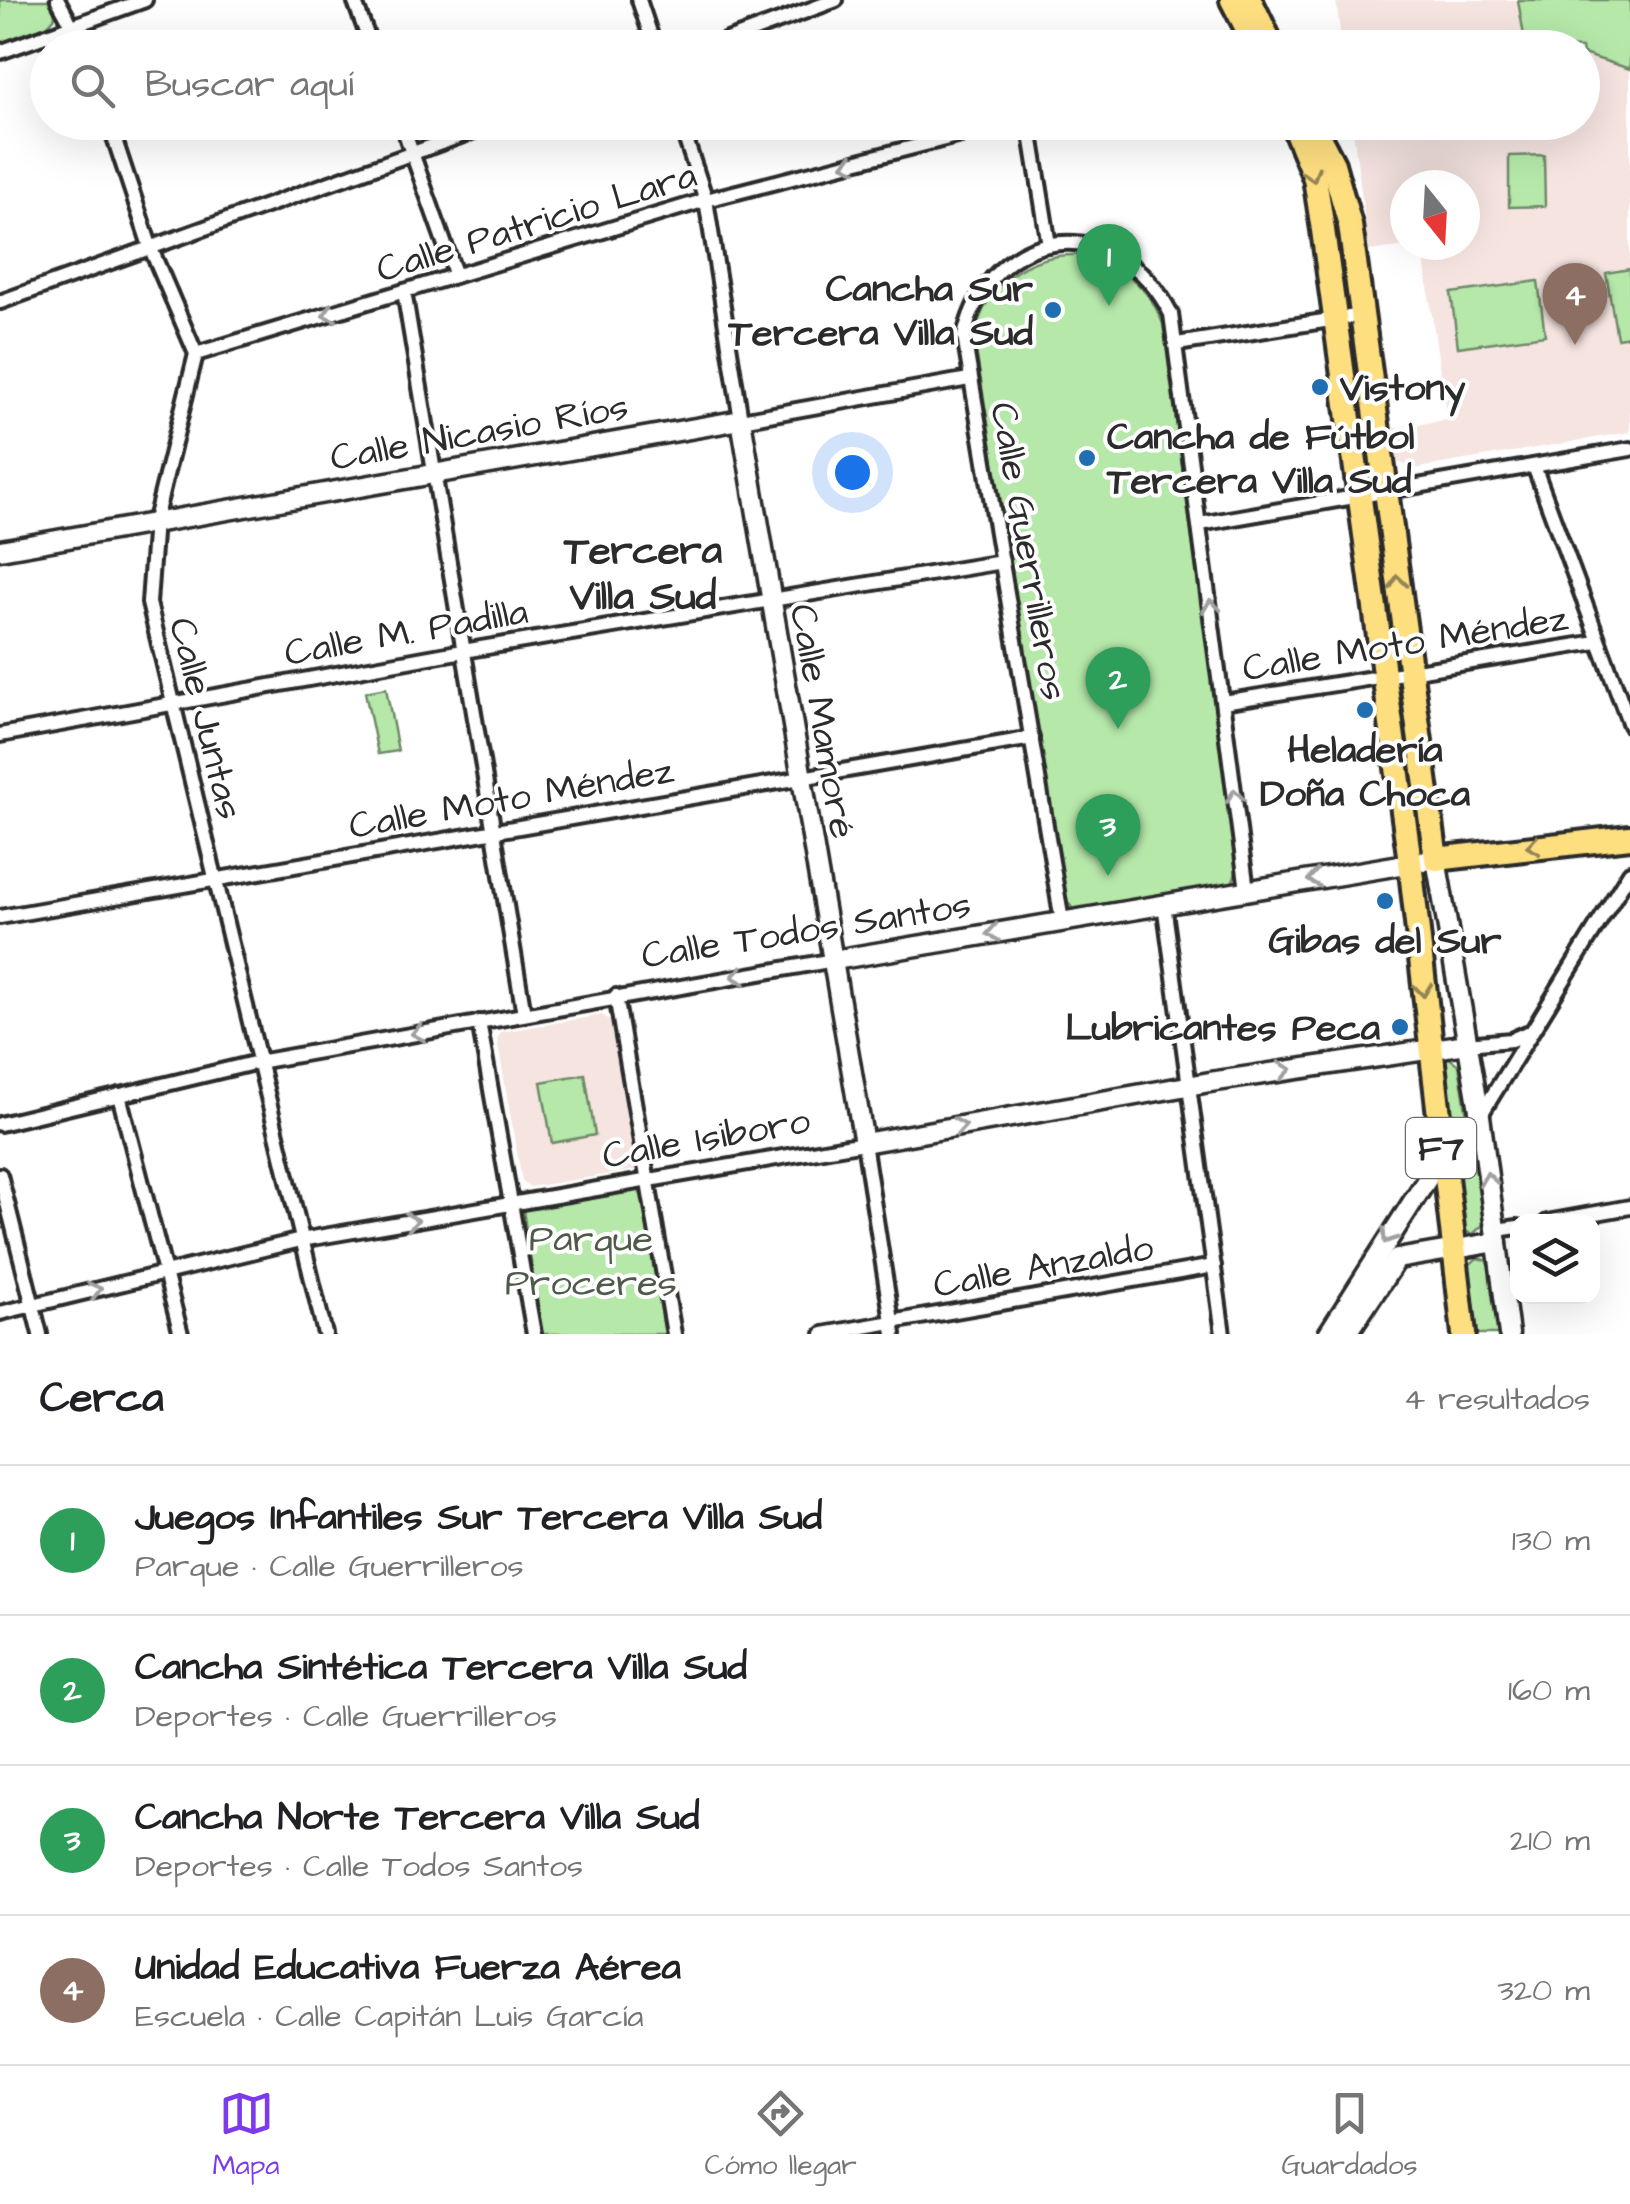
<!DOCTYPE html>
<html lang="es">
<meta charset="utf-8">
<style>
body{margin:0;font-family:"Architects Daughter",sans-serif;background:#f6f6f6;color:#202124}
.controls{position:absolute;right:30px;bottom:30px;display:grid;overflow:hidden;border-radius:20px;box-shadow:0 10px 40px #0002}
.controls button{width:90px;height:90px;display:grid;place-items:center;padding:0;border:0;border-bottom:2px solid #e0e0e0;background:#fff;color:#202124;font:50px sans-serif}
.compass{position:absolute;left:1390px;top:170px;width:90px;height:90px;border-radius:50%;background:#fff;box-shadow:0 10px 40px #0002;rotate:162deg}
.you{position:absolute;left:852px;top:472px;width:35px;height:35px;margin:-25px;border:8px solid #fff;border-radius:50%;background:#1a73e8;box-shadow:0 0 0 15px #1a73e833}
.badge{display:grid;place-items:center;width:65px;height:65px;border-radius:50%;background:#7c3aed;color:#fff;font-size:32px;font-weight:700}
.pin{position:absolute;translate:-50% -82px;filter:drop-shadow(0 2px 5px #0008)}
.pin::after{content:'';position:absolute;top:52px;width:35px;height:30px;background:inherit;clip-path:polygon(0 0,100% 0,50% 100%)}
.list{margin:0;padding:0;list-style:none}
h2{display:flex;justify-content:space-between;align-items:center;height:130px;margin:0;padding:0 40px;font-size:42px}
h2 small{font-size:32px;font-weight:400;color:#757577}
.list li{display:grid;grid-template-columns:65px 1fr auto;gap:30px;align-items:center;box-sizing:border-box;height:150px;padding:0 40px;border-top:2px solid #e0e0e0}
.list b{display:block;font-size:38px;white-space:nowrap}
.list p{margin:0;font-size:32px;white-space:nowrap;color:#757577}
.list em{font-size:32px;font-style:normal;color:#757577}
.icon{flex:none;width:55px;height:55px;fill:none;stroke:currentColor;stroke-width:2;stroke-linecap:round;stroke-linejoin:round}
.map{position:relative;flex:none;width:1630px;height:1334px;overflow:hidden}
.search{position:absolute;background:#fff;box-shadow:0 10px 40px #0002;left:30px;right:30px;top:30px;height:110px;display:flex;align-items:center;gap:25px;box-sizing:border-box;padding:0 35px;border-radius:55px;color:#757577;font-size:38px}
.sheet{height:730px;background:#fff}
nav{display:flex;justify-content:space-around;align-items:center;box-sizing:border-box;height:140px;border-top:2px solid #e0e0e0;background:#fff;font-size:28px;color:#757577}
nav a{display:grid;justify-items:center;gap:5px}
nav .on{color:#7c3aed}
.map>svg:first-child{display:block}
.built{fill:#f5e4e0}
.green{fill:#b5e8a9;stroke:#708a6a;stroke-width:2.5}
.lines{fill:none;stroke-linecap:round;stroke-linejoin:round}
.minor-casing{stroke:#2b2b2b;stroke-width:20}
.tertiary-casing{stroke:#2b2b2b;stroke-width:25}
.secondary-casing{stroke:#2b2b2b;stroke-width:25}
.trunk-casing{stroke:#2b2b2b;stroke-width:30}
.minor{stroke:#fff;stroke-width:12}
.tertiary{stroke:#fff;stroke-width:18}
.secondary{stroke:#fff;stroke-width:18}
.trunk{stroke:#fedf80;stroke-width:22}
.oneway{stroke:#a0a0a0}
.oneway2{stroke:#948556}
.poi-dot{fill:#1f6fb2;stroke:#fff;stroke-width:4}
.labels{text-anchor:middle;stroke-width:8;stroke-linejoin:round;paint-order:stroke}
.shield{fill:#fff;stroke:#6b6b6b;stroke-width:2.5}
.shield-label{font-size:35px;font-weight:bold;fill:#2b2b2b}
.street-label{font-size:38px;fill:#2b2b2b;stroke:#fff}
.poi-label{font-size:38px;font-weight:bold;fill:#2b2b2b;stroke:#fff;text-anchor:end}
.park-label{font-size:38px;fill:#4e5a4a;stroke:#fff}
.neighbourhood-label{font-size:40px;font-weight:bold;fill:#2b2b2b;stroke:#fff}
</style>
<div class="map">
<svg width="1630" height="1334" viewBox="0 0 1630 1334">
<rect width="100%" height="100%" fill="#fff"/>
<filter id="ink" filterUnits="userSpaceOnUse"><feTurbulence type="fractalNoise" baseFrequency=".01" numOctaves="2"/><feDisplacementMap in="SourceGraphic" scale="20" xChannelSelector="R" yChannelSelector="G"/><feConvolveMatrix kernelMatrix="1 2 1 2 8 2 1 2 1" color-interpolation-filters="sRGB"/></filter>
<g filter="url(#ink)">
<!-- built -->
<g class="built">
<path d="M1336,0H1518L1524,36L1560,47H1342Z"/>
<path d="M1583,54L1630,69V432L1412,469L1397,461L1394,428L1447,420L1422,245H1465V185H1405V245H1413L1369,251L1352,123L1582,122Z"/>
<path d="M602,1015L610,1021L636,1170L530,1187L522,1181L497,1039L501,1032Z"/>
</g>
<!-- green -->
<g class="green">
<path d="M0,0H53L55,17L46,27L0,44Z"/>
<path d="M1518,0H1630V69L1583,54L1582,48L1560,47L1524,36Z"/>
<path d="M1544,155L1545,206L1509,207V156Z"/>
<path d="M1079,255C1119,263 1148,284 1163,324L1237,869L1233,881L1226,885L1074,910L1065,899L974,338C985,285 1025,253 1079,255Z"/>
<path d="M1630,269V336L1617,338L1606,273Z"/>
<path d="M1538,281L1545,335L1458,347L1451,293Z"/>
<path d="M386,688L398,751L378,754L365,692Z"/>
<path d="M1449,1058L1459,1065L1484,1224L1473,1234L1463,1231L1443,1061Z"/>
<path d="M585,1074L595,1135L552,1143L541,1082Z"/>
<path d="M631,1190L639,1191L643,1199L665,1334H542L523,1210Z"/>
<path d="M1477,1258L1486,1260L1491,1268L1499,1334H1475L1467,1267Z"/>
</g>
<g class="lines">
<defs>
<g id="minor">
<path d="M58,0L84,48"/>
<path d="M354,0L372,48"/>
<path d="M639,0L655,48"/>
<path d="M706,48L836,0"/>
<path d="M0,52L145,0"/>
<path d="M109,122L151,249L196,354L155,520L149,603L325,1334"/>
<path d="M401,122L455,273"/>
<path d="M680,122L706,200L741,420L969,379"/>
<path d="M1029,122L1049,245"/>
<path d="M404,291L524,1014"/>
<path d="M0,302L499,122"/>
<path d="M1177,344L1362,315"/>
<path d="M196,354L706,200L1011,122"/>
<path d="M1534,466L1630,725"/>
<path d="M1200,524L1630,449"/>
<path d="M1223,702L1597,642"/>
<path d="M0,735L463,651L1002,562"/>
<path d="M1164,904L1223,1334"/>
<path d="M0,917L1032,738"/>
<path d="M1062,921L964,336C991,222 1119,210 1171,314L1247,890"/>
<path d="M616,996L674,1334"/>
<path d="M479,1022L534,1334"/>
<path d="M1467,1044L1511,1040L1527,1033"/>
<path d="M119,1095L181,1334"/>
<path d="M1480,1116L1630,872"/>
<path d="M0,1124L258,1062L834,960"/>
<path d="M0,1175L40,1334"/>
<path d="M1547,1222L1630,1207"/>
<path d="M1496,1230L1518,1227"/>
<path d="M0,1313L301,1240L864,1143L894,1334"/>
<path d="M823,1334L1214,1266"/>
</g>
<g id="tertiary">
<path d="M0,550L741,420L864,1143L1210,1082L1467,1044"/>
<path d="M834,960L1436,859"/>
<path d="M1328,1334L1442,1156"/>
<path d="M1347,1334L1397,1259L1497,1242"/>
</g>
<path id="secondary" d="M1436,859L1480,1116L1509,1334"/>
<g id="trunk">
<path d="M1232,0L1257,48"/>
<path d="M1250,0L1273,48"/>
<path d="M1292,122L1315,178L1323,230L1410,862L1464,1334"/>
<path d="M1311,122L1333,164L1350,225L1436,859L1630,837"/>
</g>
</defs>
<!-- minor casing -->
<use href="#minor" class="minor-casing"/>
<!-- tertiary casing -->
<use href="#tertiary" class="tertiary-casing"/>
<!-- secondary casing -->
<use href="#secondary" class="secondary-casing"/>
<!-- trunk casing -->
<use href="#trunk" class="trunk-casing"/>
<!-- minor -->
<use href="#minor" class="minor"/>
<!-- tertiary -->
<use href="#tertiary" class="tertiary"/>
<!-- secondary -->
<use href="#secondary" class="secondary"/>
<!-- trunk -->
<use href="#trunk" class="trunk"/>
</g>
<!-- one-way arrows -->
<defs><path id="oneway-chevron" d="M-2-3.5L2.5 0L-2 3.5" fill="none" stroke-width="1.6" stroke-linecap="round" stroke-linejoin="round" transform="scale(2.5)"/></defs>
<g class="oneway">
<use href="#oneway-chevron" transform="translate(849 164) rotate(166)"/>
<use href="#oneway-chevron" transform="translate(329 314) rotate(163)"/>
<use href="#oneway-chevron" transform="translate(1211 606) rotate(-97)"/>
<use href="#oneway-chevron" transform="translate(1235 796) rotate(-97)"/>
<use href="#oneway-chevron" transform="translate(1314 879) rotate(170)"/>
<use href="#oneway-chevron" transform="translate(993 933) rotate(170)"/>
<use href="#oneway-chevron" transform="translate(738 976) rotate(171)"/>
<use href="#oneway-chevron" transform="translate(418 1033) rotate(170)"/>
<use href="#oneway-chevron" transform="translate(1285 1070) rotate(-9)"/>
<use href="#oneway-chevron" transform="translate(960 1126) rotate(-10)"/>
<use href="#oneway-chevron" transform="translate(1488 1179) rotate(-98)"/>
<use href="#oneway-chevron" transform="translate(412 1221) rotate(-10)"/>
<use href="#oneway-chevron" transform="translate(1388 1237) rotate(123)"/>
<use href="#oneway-chevron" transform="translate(95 1290) rotate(-14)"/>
</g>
<g class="oneway2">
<use href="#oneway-chevron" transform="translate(1312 175) rotate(72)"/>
<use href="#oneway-chevron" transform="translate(1398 582) rotate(-98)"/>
<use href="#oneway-chevron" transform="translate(1533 846) rotate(172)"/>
<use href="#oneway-chevron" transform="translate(1423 990) rotate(84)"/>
</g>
</g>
<!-- markers -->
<g class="poi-dot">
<circle cx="1053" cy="310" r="10"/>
<circle cx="1320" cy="387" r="10"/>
<circle cx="1087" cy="458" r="10"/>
<circle cx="1365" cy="710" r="10"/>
<circle cx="1385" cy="901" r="10"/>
<circle cx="1400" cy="1027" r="10"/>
</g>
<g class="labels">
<!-- shield labels -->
<rect class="shield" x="1406" y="1118" width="70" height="60" rx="8"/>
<g class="shield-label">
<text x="1441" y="1160">F7</text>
</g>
<!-- street labels -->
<g class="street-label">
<text transform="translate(536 221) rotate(-17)" y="13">Calle Patricio Lara</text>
<text transform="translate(479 431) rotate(-10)" y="13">Calle Nicasio Ríos</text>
<text transform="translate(1030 551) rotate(80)" y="13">Calle Guerrilleros</text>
<text transform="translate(406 631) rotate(-10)" y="13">Calle M. Padilla</text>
<text transform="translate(1405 642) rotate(-9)" y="13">Calle Moto Méndez</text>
<text transform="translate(207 718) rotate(76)" y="13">Calle Juntas</text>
<text transform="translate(824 721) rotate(80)" y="13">Calle Mamoré</text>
<text transform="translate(511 797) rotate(-10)" y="13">Calle Moto Méndez</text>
<text transform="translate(806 929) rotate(-9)" y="13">Calle Todos Santos</text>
<text transform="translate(706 1137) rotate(-10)" y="13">Calle Isiboro</text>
<text transform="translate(1043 1265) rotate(-10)" y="13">Calle Anzaldo</text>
</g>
<!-- poi labels -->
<g class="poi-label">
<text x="1033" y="301">Cancha Sur<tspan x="1033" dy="44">Tercera Villa Sud</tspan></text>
<text x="1340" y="400" text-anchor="start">Vistony</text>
<text x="1107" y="449" text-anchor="start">Cancha de Fútbol<tspan x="1107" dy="44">Tercera Villa Sud</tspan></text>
<text x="1365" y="762" text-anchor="middle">Heladería<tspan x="1365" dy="44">Doña Choca</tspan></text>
<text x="1385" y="953" text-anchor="middle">Gibas del Sur</text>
<text x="1380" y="1040">Lubricantes Peca</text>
</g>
<!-- park labels -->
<g class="park-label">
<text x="591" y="1251">Parque<tspan x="591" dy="44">Proceres</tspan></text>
</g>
<!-- neighbourhood labels -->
<g class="neighbourhood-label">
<text x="643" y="563">Tercera<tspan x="643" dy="46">Villa Sud</tspan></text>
</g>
</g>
</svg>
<div class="controls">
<button><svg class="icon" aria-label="layers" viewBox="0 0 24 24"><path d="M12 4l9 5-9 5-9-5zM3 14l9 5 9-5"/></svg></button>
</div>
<svg class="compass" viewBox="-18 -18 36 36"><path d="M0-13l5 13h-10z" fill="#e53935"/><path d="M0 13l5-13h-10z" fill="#757577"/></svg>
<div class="you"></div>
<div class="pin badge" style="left:1109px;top:306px;background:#2e9e5b">1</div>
<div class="pin badge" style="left:1118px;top:729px;background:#2e9e5b">2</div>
<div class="pin badge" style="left:1108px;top:876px;background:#2e9e5b">3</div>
<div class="pin badge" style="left:1575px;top:345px;background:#8d6e63">4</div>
<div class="search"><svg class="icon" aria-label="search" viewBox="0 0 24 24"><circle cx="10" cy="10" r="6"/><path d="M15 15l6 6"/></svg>Buscar aquí</div>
</div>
<section class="sheet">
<h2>Cerca<small>4 resultados</small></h2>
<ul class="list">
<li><span class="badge" style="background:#2e9e5b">1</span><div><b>Juegos Infantiles Sur Tercera Villa Sud</b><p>Parque · Calle Guerrilleros</p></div><em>130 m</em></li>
<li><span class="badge" style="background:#2e9e5b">2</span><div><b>Cancha Sintética Tercera Villa Sud</b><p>Deportes · Calle Guerrilleros</p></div><em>160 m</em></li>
<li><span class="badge" style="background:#2e9e5b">3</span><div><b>Cancha Norte Tercera Villa Sud</b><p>Deportes · Calle Todos Santos</p></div><em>210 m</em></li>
<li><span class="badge" style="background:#8d6e63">4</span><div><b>Unidad Educativa Fuerza Aérea</b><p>Escuela · Calle Capitán Luis García</p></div><em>320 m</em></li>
</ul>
</section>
<nav>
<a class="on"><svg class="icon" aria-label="map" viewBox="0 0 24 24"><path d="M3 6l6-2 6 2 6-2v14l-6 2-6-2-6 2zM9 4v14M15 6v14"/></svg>Mapa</a>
<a><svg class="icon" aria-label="directions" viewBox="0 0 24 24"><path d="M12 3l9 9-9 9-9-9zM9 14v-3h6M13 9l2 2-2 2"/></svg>Cómo llegar</a>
<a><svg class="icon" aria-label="saved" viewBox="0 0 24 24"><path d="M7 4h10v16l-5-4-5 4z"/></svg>Guardados</a>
</nav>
